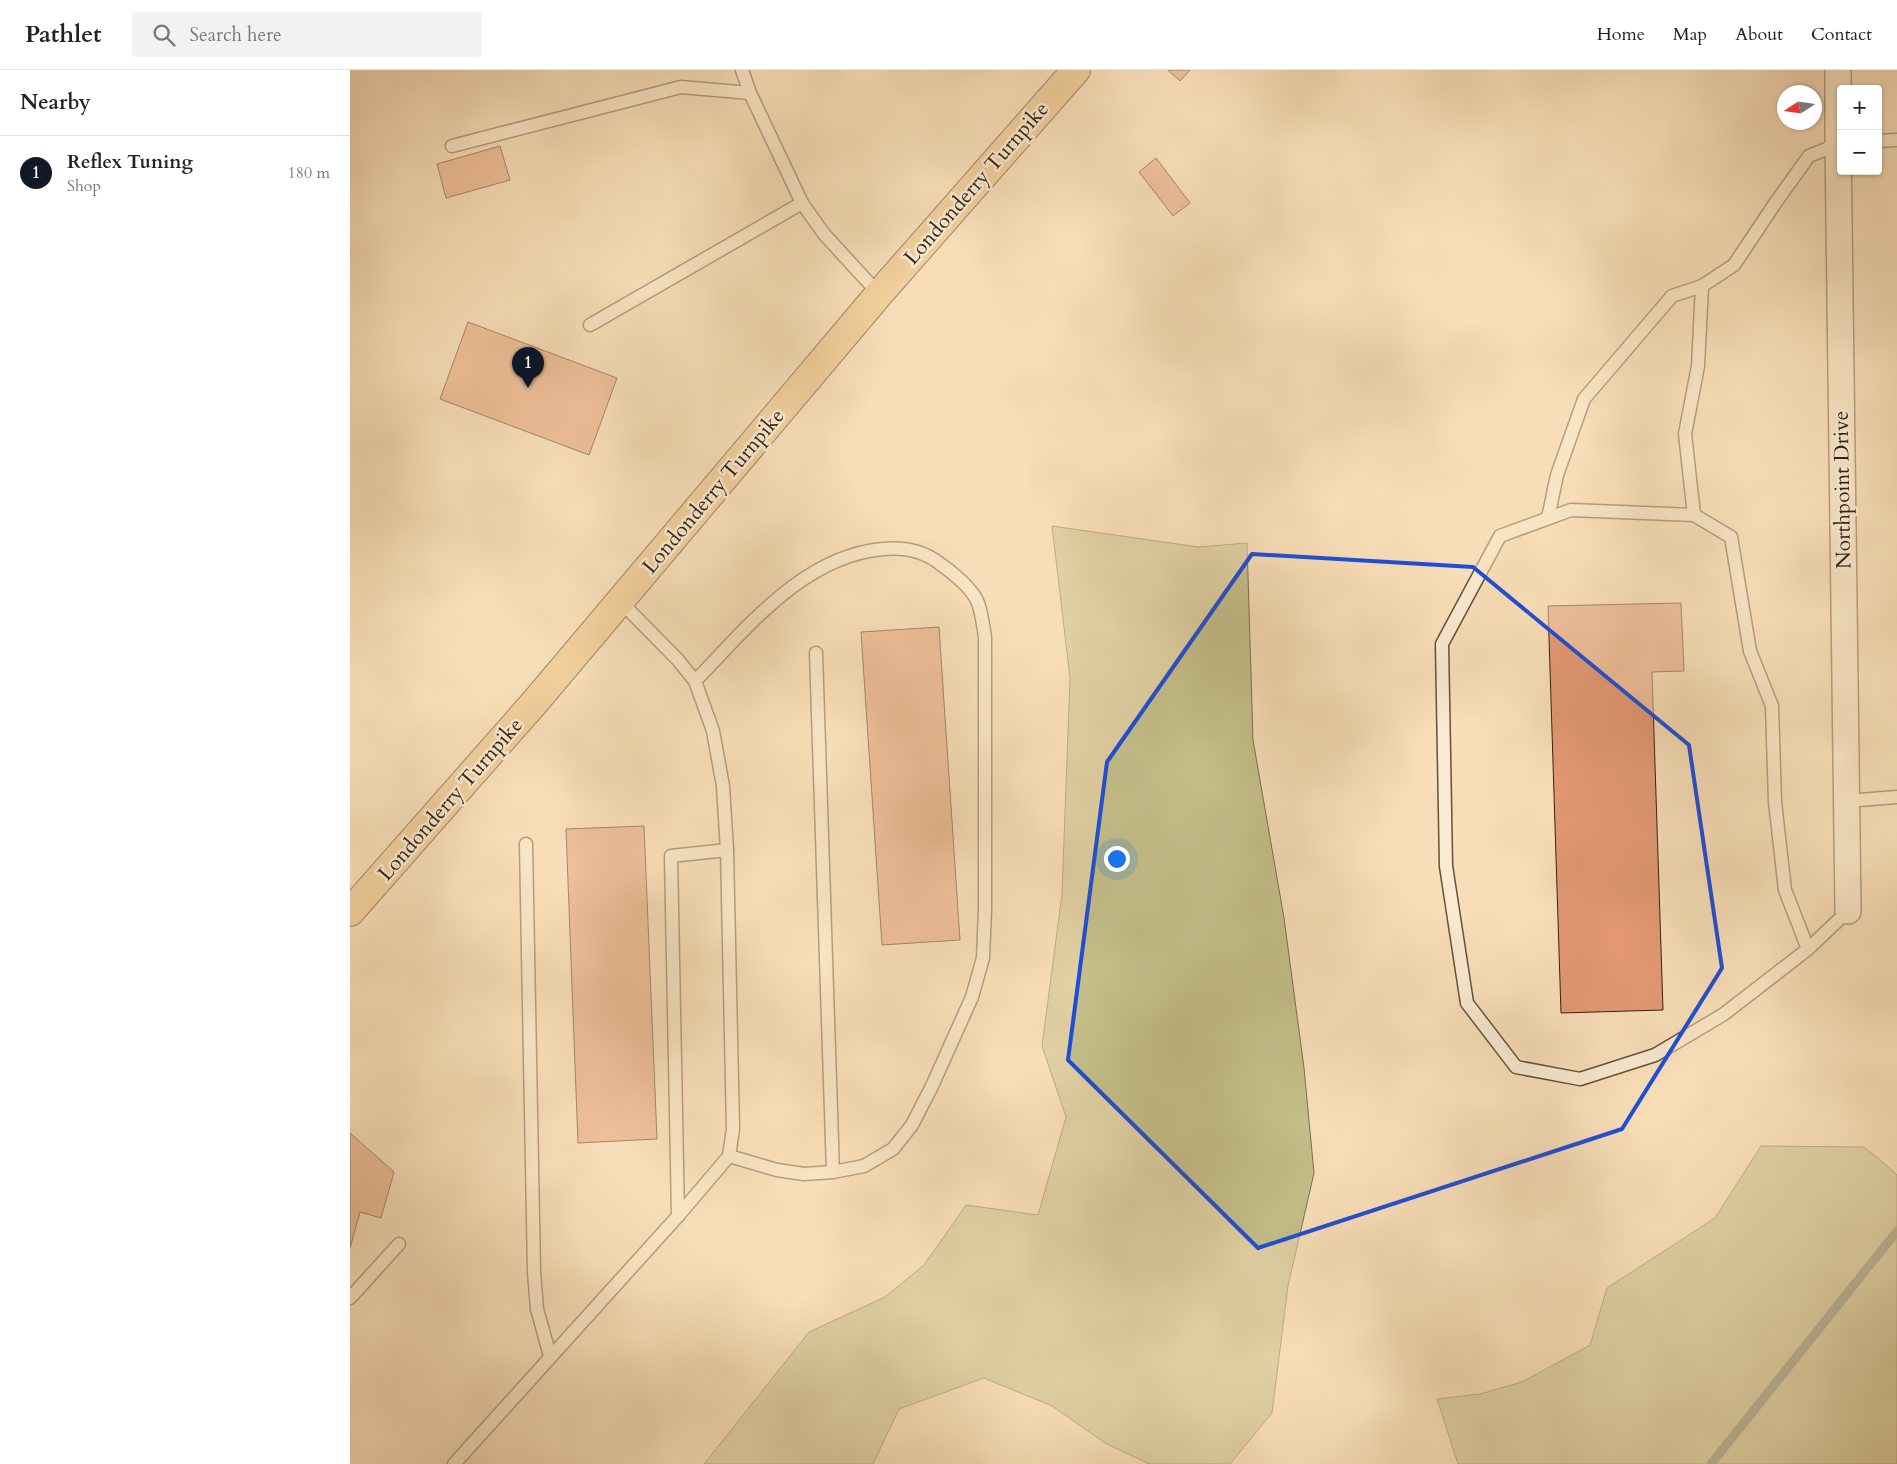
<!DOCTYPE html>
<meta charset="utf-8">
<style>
body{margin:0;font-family:Cardo,serif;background:#f2f2f2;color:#222}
.controls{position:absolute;right:15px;top:15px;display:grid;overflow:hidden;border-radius:5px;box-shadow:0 1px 4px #0004}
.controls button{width:45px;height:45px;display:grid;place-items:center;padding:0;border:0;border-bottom:1px solid #e0e0e0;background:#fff;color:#222;font:25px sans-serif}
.compass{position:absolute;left:1427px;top:15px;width:45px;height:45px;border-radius:50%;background:#fff;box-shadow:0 1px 4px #0004;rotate:258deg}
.you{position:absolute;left:766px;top:788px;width:18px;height:18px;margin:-12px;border:4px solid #fff;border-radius:50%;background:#1a73e8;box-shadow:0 0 0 8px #1a73e833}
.badge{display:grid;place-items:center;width:32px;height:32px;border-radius:50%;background:#111827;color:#fff;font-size:16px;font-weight:700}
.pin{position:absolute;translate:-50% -41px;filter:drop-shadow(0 1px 2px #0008)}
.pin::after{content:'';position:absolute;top:26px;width:18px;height:15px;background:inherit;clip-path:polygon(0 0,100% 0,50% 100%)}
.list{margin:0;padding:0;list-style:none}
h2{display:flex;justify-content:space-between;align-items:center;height:65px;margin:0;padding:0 20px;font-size:21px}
h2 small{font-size:16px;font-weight:400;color:#767676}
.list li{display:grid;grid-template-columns:32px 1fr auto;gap:15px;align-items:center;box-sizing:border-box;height:75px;padding:0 20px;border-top:1px solid #e0e0e0}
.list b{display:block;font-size:19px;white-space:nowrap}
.list p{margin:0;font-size:16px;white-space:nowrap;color:#767676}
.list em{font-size:16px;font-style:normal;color:#767676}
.icon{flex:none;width:28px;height:28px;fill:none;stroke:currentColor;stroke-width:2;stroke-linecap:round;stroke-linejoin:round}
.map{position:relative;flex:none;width:1547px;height:1394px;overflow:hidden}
header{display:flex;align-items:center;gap:30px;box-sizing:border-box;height:70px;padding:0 25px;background:#fff;border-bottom:1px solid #e0e0e0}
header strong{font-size:24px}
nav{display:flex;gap:28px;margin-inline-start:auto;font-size:18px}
.search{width:350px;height:45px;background:#f2f2f2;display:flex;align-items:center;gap:12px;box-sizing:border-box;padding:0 18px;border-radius:5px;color:#767676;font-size:19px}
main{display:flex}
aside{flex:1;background:#fff}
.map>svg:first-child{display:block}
.green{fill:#c4bf8a;stroke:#7a704e}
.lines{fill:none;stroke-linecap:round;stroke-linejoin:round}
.stream{stroke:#727e6d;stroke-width:9}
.building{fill:#e49974;stroke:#312211}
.lane-casing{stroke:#63513b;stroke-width:15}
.street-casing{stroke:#63513b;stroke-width:28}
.primary-casing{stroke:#312211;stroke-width:30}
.lane{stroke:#faead1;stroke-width:12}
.street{stroke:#faead1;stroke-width:25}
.primary{stroke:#ecbf7c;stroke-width:28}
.marked{fill:none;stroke:#1d4ed8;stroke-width:4;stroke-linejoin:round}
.labels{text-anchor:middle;stroke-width:5;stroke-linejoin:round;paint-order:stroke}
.street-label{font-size:21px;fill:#312211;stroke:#faead1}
</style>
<header>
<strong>Pathlet</strong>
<div class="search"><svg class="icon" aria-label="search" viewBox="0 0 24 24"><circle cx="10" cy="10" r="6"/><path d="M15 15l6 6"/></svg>Search here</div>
<nav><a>Home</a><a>Map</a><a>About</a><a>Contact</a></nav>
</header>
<main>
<aside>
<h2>Nearby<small></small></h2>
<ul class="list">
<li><span class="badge">1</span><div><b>Reflex Tuning</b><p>Shop</p></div><em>180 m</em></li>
</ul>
</aside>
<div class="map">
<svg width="1547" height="1394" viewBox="0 0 1547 1394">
<rect width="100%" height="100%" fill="#f8deb8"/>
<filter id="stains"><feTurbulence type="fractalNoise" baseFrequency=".004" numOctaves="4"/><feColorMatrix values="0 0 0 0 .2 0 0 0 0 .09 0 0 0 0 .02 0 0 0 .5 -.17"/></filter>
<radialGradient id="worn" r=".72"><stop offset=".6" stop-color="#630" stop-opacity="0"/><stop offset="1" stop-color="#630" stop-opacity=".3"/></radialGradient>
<!-- green -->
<g class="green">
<path d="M702,456L848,477L897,473L903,670L934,848L954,998L964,1103L938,1216L922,1343L880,1394H799L755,1373L702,1336L634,1308L549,1339L523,1394H354L459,1262L535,1227L574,1195L616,1135L688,1145L716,1047L692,976L712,824L720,608Z"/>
<path d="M1411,1076L1514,1077L1534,1093L1547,1105V1394H1108L1087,1329L1130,1324L1172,1312L1240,1275L1257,1218L1365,1148Z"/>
</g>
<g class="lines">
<!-- stream -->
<path class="stream" d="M1361,1394L1547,1161"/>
</g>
<!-- building -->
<g class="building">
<path d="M818,0H840L830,11Z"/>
<path d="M150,76L160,110L96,128L87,94Z"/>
<path d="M806,88L840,133L823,146L789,102Z"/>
<path d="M118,252L267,308L239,385L90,329Z"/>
<path d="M1331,533L1334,601L1302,602L1313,940L1211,943L1198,536Z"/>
<path d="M589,557L610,870L532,875L511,562Z"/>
<path d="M294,756L307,1069L228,1073L216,759Z"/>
<path d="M0,1063L44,1102L31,1148L10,1142L0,1178Z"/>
</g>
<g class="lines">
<defs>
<g id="lane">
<path d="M392,0L400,23L452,133L474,164L529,224"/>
<path d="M1528,71L1547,70"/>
<path d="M102,76L331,17L400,23"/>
<path d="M1352,216L1384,195L1426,132L1459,86L1491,73"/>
<path d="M240,255L452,133"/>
<path d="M1198,448L1207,405L1234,329L1322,226L1352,216L1348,296L1335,364L1344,445"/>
<path d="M466,583L483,1102"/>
<path d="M345,611C397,558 453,486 533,479C554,477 572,480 589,493C602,502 623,519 628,533C632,544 633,556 635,567V839L633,888L622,927L582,1016L562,1055L543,1079L514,1096L483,1102L454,1104L427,1100L379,1086"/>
<path d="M1496,731L1547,727"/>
<path d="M176,774L184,1202L187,1239L200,1286"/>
<path d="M1458,879L1435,820L1425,732L1422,636L1400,581L1381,467L1344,445L1221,440L1150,466L1092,574L1096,796L1117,933L1166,997L1230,1009L1305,985L1374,944L1458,879L1498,841"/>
<path d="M328,1146L321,786L377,780"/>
<path d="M0,1228L49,1174"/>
<path d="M104,1394L328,1146L379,1086L383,1059L377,780L373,716L363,661L345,611L328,590L270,531"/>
</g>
<path id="street" d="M1488,0V73L1498,841"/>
<path id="primary" d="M0,842L185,632L529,224L726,0"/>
</defs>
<!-- lane casing -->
<use href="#lane" class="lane-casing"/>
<!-- street casing -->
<use href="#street" class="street-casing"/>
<!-- primary casing -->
<use href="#primary" class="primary-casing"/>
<!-- lane -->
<use href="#lane" class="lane"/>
<!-- street -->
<use href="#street" class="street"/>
<!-- primary -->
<use href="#primary" class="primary"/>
</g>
<!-- marked area -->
<path d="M0 0H1547V1394H0ZM902,484L1123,497L1339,675L1372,898L1272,1059L908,1178L718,990L757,692Z" fill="#f8deb8" fill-opacity=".55" fill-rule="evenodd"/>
<path class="marked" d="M902,484L1123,497L1339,675L1372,898L1272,1059L908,1178L718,990L757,692Z"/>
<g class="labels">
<!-- street labels -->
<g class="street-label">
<text transform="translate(626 113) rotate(-49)" y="7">Londonderry Turnpike</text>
<text transform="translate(1492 420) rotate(-91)" y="7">Northpoint Drive</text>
<text transform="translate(363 421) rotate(-50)" y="7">Londonderry Turnpike</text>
<text transform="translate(100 729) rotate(-49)" y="7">Londonderry Turnpike</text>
</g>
</g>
<rect width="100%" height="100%" filter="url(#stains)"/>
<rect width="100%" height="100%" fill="url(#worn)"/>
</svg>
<div class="controls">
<button>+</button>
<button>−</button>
</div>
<svg class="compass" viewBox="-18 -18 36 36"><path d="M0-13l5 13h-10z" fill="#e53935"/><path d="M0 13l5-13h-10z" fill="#767676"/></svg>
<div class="you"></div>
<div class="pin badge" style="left:178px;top:318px">1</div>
</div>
</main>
